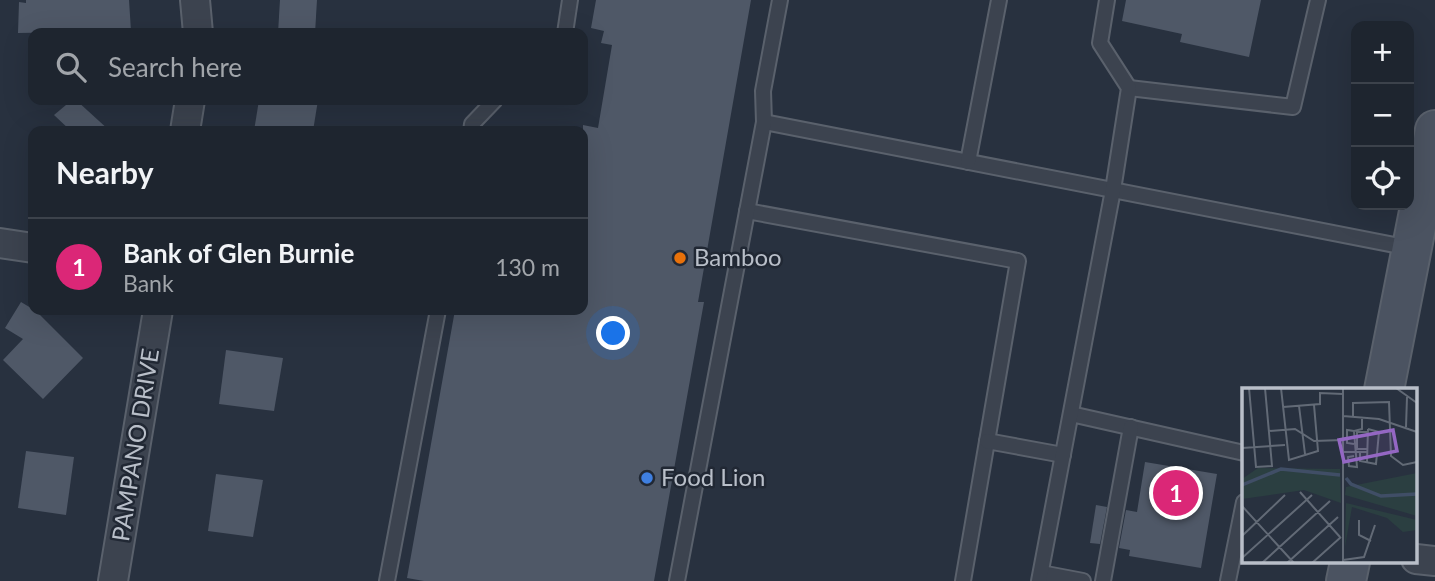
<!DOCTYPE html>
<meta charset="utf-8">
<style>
body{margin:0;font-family:Lato,sans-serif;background:#262d37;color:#f1f3f6}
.controls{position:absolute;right:21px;top:21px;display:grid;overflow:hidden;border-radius:14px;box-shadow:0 7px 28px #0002}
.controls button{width:63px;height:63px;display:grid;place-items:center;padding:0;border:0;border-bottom:2px solid #3c424b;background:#1e252f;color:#f1f3f6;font:35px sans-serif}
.you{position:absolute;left:614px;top:334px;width:24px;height:24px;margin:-18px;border:5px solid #fff;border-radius:50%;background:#1a73e8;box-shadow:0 0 0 10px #1a73e833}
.badge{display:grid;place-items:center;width:46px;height:46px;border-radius:50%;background:#db2777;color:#fff;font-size:23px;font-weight:700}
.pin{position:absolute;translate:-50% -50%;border:4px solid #fff;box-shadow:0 2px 7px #0006}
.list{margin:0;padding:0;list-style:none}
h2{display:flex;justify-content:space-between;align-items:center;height:91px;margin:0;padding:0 28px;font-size:30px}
h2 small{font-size:23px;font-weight:400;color:#a1a5aa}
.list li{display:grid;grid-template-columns:46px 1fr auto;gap:21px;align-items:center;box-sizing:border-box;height:98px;padding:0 28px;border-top:2px solid #3c424b}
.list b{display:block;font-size:26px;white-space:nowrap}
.list p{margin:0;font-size:23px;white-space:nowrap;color:#a1a5aa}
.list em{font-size:23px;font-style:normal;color:#a1a5aa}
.icon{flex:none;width:38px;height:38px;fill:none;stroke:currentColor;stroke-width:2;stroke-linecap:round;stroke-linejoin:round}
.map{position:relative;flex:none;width:1435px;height:581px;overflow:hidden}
.search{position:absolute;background:#1e252f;box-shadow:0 7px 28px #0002;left:28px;top:28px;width:560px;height:77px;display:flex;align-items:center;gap:18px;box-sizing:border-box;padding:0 24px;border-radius:14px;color:#a1a5aa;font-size:26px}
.panel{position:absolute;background:#1e252f;box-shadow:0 7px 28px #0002;left:28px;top:126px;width:560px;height:189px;border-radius:14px}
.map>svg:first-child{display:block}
.building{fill:#4f5867}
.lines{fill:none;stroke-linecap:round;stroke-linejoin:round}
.service-casing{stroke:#5a616c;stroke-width:18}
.minor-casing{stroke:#5a616c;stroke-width:32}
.secondary-casing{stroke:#5a616c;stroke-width:42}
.service{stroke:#3c434f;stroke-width:14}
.minor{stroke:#3c434f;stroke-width:28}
.secondary{stroke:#4b5361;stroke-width:38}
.food-dot{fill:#e8710a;stroke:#212834;stroke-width:2.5}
.shop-dot{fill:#3f7fe0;stroke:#212834;stroke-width:2.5}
.labels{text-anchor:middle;stroke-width:5;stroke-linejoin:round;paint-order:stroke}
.poi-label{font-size:24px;fill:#b9bfc9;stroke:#212834;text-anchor:start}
.street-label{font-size:24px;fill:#b9bfc9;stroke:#212834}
.inset-river{fill:none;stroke:#404e66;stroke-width:3.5}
.inset-road{fill:none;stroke:#626a76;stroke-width:2}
.view{fill:#9467c3;fill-opacity:0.15;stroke:#9467c3;stroke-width:3.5}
.inset-edge{fill:none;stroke:#b9bfc9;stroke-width:3.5}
</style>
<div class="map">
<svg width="1435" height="581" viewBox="0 0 1435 581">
<rect width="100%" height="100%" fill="#28313f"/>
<!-- building -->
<g class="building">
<path d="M26,0H129L131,31L18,33L19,2L26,3Z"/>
<path d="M280,0H317L315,33H278Z"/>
<path d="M596,0H751L698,302H704L654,581H424L407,578L455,310H583V125L598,128L612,45L601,43L604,31L591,28Z"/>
<path d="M1126,0H1261L1249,57L1180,42L1182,34L1122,21Z"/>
<path d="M72,100H76L110,131H71L54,115Z"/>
<path d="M259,100H318L313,131H254Z"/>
<path d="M21,302L36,311L83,358L43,399L3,360L23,339L5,328Z"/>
<path d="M226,350L283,358L274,411L219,404Z"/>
<path d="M26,451L74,457L66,515L18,508Z"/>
<path d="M1145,462L1217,474L1201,568L1129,556L1130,550L1119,548L1126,510L1137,512Z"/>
<path d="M216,474L263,480L253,537L208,531Z"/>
<path d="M1096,505L1107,507L1100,544L1090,543Z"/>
</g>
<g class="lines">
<defs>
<g id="service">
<path d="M565,33L570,0"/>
<path d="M1129,88L1293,107L1318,0"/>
<path d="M764,122L1410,248"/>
<path d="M471,131L472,124L495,100"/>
<path d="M968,162L999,0"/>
<path d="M747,211L1018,261L963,581"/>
<path d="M1071,414L1244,453"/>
<path d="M987,441L1063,455"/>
<path d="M1041,573L1083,581"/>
<path d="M387,581L438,310"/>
<path d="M677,581L764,122L763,91L780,0"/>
<path d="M1039,581L1113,190L1129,88L1100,43L1107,0"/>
<path d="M1103,581L1131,427"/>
<path d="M1228,581L1244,502"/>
</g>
<g id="minor">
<path d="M195,0L198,33"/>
<path d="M185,131L190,100"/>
<path d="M0,243L33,248"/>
<path d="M1416,559L1435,561"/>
<path d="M113,581L158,310"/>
</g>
<g id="secondary">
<path d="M1384,390L1435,130"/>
<path d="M1346,581L1350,562"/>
</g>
</defs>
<!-- service casing -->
<use href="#service" class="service-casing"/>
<!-- minor casing -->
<use href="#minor" class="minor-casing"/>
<!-- secondary casing -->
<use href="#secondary" class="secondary-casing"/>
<!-- service -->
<use href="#service" class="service"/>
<!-- minor -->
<use href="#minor" class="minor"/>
<!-- secondary -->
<use href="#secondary" class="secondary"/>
</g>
<!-- markers -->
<circle class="food-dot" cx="680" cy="258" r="7"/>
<circle class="shop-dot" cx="647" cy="478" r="7"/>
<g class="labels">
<!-- poi labels -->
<g class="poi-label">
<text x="694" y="266">Bamboo</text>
<text x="661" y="486">Food Lion</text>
</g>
<!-- street labels -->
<g class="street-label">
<text transform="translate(136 445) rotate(-81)" y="8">PAMPANO DRIVE</text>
</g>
</g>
<!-- overview -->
<g transform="translate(1242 388)">
<rect width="175" height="175" fill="#28313f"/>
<path d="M16,80L98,81L99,115L62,102L0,111V91ZM175,85V128L103,107L104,99ZM104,115L175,132V142L161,144L145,130L110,119L103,159Z" fill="#2b3f41"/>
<path class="inset-river" d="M104,90L109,96L139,108L175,106M0,97L39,81L98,87"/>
<path class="inset-road" d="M7,0L14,79L30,78L23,0M39,0L47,72L76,63L72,17M154,0L175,15M57,18L63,66M41,19L78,16V5L101,6M101,28L137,31L175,44M111,29V15L147,14L149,68L161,77L175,74M164,39L165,9M27,43L53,41L72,53L101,52M112,43L105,42V55L112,56M126,44H115V61H126M0,60L43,57M101,64H126M118,64V73L134,76L137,44L126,41M112,68L106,69L107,78L115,79L112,43L120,41V31M125,74L126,41M58,104L98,149M0,118L52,175M117,132V147L129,153M0,148L43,107M0,170L70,107M101,172L122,169L133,137M20,175L88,113M45,175L96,129M70,175L99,149M101,175V0"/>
<path class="view" d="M151,42L155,63L102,74L97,52Z"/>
<rect width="175" height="175" class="inset-edge"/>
</g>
</svg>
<div class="controls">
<button>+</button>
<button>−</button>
<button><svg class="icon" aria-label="locate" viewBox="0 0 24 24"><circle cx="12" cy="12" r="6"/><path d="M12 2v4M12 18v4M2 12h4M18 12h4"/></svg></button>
</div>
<div class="you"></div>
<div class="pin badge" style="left:1176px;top:493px">1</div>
<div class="search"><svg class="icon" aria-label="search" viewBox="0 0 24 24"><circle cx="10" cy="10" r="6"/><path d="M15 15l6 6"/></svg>Search here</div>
<section class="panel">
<h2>Nearby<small></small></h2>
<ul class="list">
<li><span class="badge">1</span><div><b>Bank of Glen Burnie</b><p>Bank</p></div><em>130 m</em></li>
</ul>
</section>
</div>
